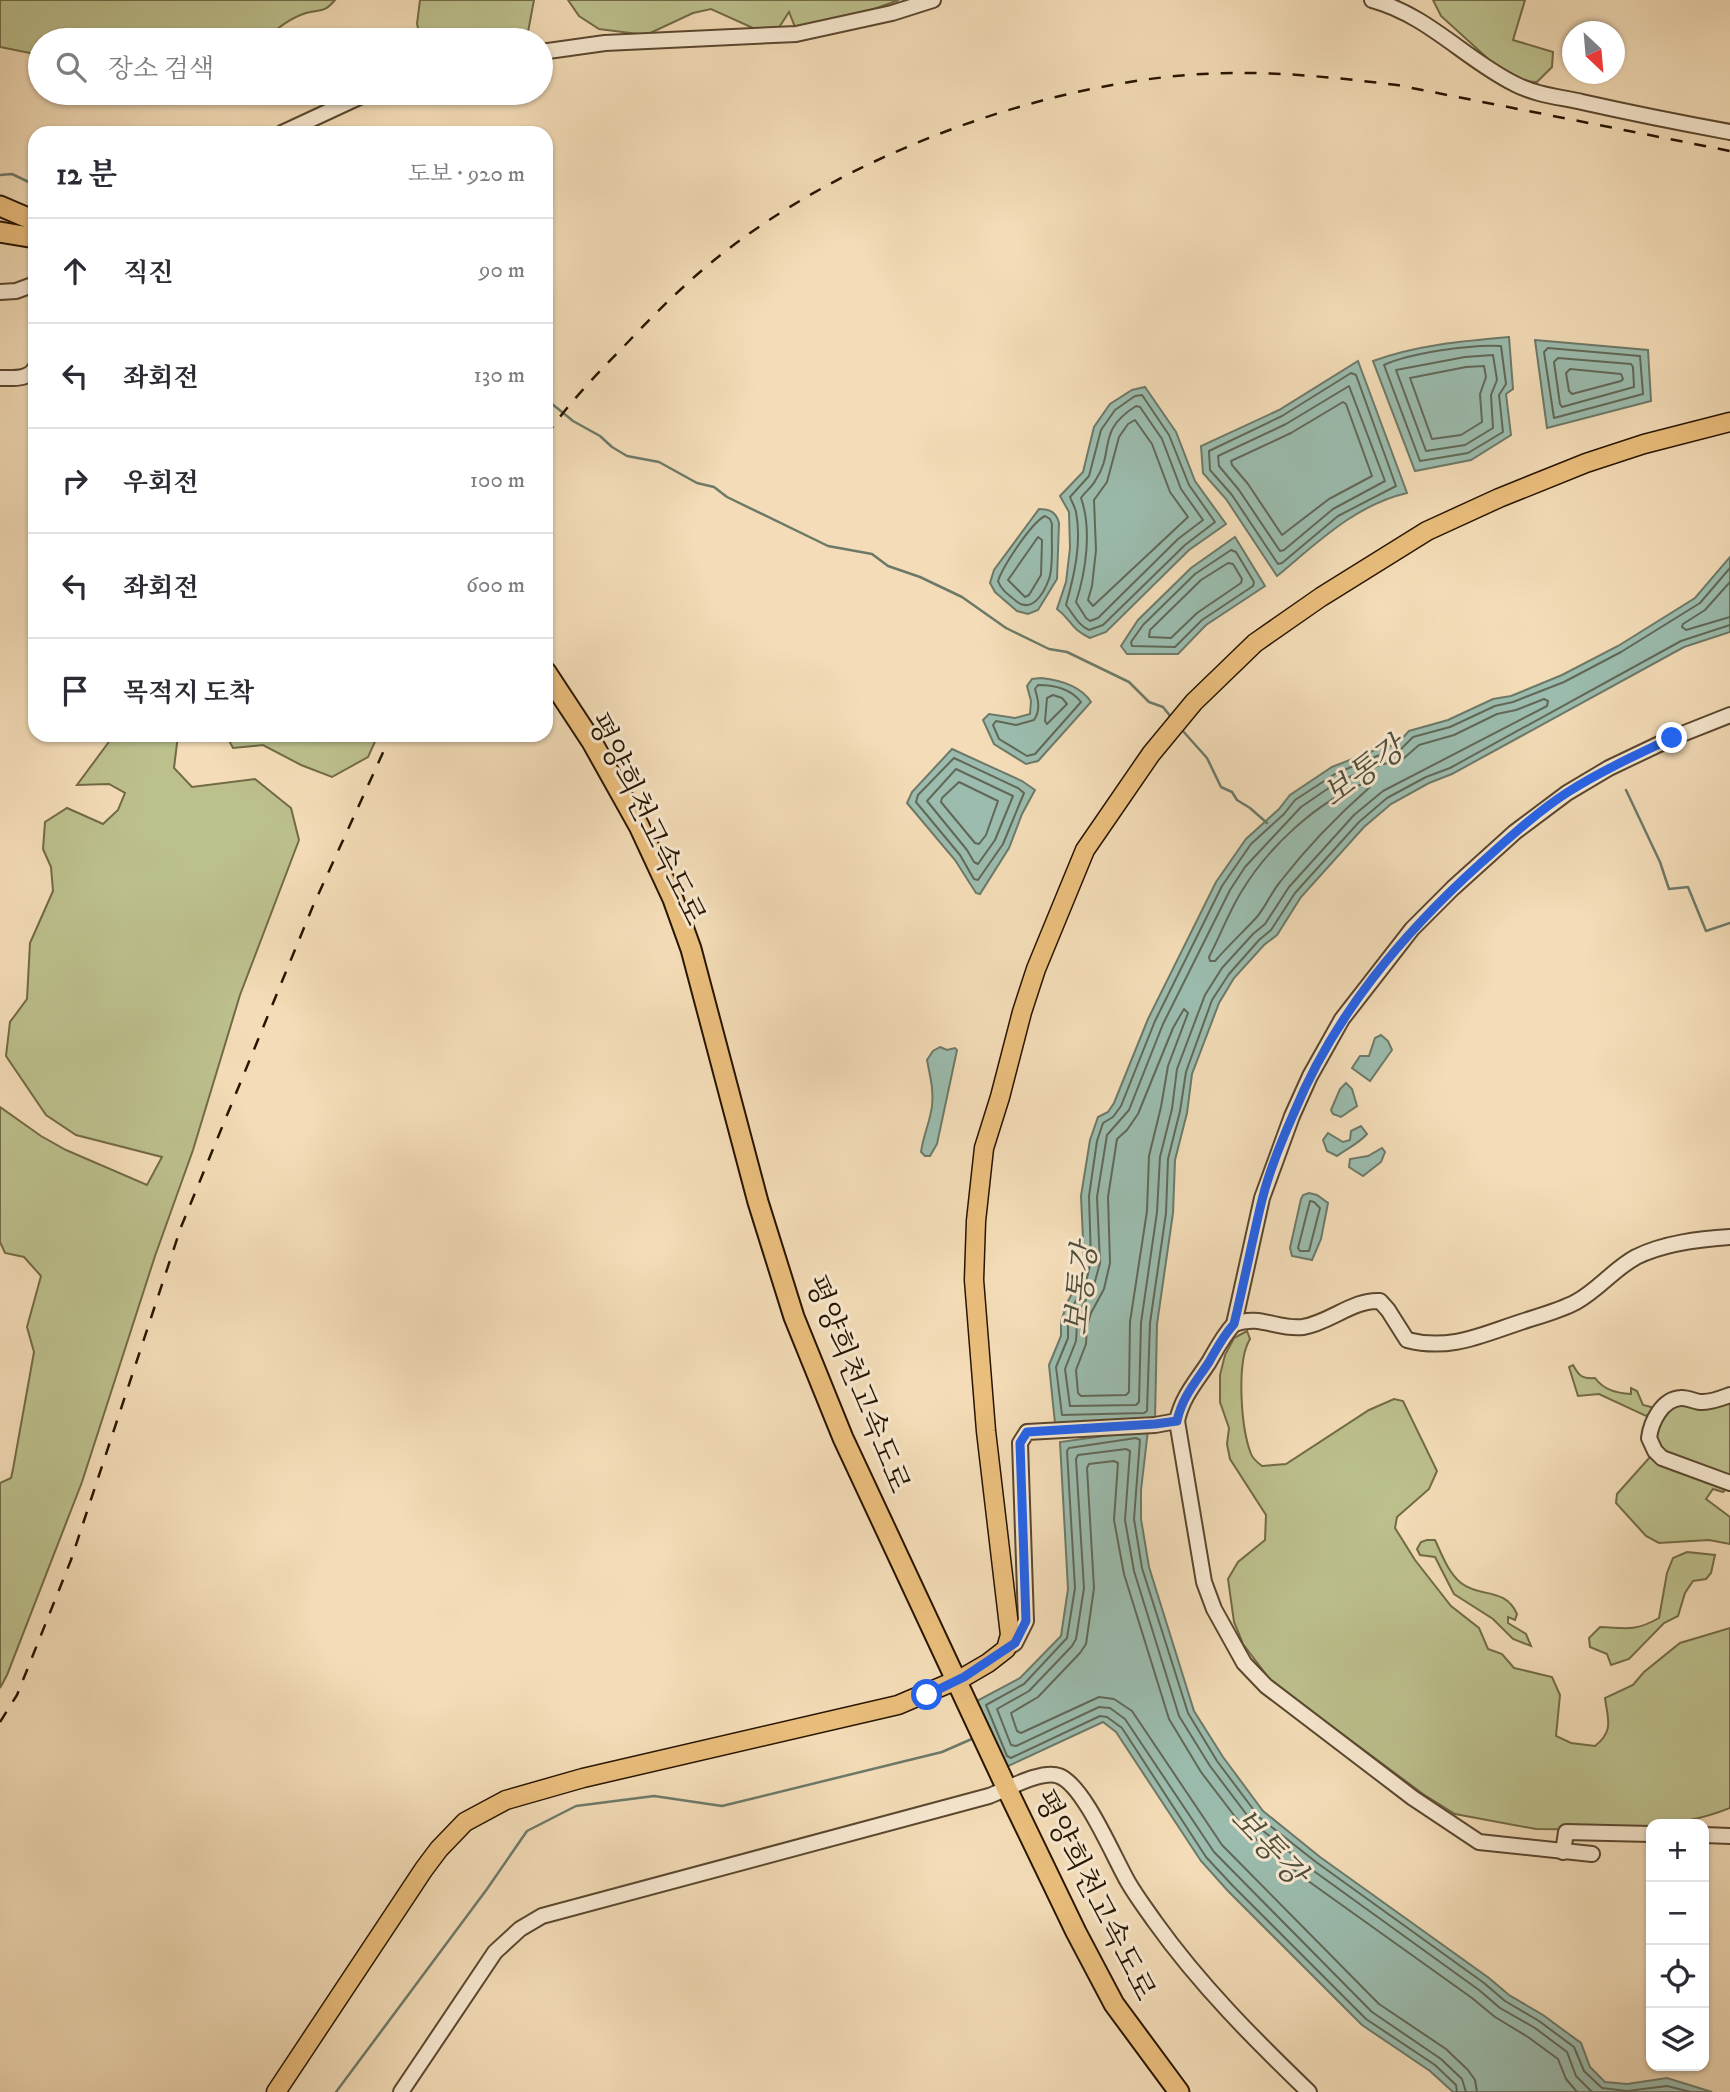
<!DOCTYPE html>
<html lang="ko">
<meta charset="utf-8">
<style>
body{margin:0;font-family:"IM FELL DW Pica","Noto Serif KR",serif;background:#f2f2f3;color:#2b2b33}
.controls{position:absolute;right:21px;bottom:21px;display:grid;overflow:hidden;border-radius:14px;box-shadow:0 2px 5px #0004}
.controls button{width:63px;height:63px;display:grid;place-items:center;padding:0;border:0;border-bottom:2px solid #e1e1e2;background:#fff;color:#2b2b33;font:35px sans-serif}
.compass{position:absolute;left:1562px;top:21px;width:63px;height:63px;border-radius:50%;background:#fff;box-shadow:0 2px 5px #0004;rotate:154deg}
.stop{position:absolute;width:21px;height:21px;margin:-16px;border:5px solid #2563eb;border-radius:50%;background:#fff}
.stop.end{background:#2563eb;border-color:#fff;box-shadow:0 2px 7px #0008}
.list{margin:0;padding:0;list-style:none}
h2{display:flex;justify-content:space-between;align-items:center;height:91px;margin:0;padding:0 28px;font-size:30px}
h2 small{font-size:23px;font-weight:400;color:#7c7c81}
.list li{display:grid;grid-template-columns:46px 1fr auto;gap:21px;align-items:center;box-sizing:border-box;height:105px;padding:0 28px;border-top:2px solid #e1e1e2}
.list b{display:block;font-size:26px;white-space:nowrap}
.list em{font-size:23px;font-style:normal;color:#7c7c81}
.icon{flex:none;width:38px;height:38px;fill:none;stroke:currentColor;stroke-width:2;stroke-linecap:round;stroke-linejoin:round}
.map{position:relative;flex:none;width:1730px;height:2092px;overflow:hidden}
.search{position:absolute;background:#fff;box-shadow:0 2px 5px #0004;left:28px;top:28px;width:525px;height:77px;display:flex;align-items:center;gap:18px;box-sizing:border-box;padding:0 24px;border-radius:38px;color:#7c7c81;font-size:26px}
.panel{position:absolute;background:#fff;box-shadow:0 2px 5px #0004;left:28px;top:126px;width:525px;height:616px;border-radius:21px}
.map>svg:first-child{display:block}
.green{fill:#bcc08d;stroke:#726a46;stroke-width:2}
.water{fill:#9bbcae;stroke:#6d7968;stroke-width:2}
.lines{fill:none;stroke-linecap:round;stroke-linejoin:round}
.shore{stroke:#616857;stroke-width:2}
.stream{stroke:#6d7968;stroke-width:2.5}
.minor-casing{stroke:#5a472e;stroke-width:18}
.major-casing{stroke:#271500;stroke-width:21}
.highway-casing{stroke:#271500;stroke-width:23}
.minor{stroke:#f7e8d0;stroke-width:14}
.major{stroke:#eabe7c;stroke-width:18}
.highway{stroke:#eabe7c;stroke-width:19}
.rail{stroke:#271500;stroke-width:2.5;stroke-dasharray:12 12;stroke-linecap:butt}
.route{stroke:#2563eb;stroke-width:9}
.labels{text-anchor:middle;stroke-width:6;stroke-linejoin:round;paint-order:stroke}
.street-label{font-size:30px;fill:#271500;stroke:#f7e8d0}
.water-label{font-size:32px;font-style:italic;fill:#504f3d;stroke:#f7e8d0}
</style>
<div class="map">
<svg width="1730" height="2092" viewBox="0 0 1730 2092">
<rect width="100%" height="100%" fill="#f3dcb7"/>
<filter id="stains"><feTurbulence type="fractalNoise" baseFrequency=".00286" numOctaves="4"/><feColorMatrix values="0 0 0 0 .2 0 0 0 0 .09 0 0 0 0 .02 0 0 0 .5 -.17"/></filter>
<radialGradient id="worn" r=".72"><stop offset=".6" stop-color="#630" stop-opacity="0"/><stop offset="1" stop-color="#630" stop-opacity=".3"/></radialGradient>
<!-- green -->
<g class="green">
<path d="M0,0H335C324,13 321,9 306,13C290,18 276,29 264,40H40V55L0,47Z"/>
<path d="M420,0H534L528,32L506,40H421L417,24Z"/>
<path d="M568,0H899L874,9L795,27L789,12L778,29L753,28L711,9L693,13L646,35L599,29L579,16Z"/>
<path d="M1433,0H1525L1513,40L1553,52L1552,67L1537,82L1520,81L1496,66L1441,16Z"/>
<path d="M114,735H178L174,768L192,787L255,779L291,808L299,840L240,995L193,1150L155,1256L82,1482L7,1675L0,1688V1483L11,1478L13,1469L34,1352L27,1327L41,1276L24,1257L5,1253L0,1242V1107L41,1136L66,1150L147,1185L162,1157L76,1135L46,1115L6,1056L10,1022L27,999L30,943L53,891L51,867L43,849L45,822L67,808L103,824L118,810L125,793L109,784L77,785Z"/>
<path d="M226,735H378L368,757L332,777L301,765L263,745L233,748Z"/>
<path d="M1247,1331L1250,1339C1236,1362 1241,1428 1251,1454C1253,1459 1258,1463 1262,1466L1286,1464L1369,1410L1394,1399L1403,1401L1437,1471L1429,1489L1397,1517L1395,1528L1415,1560L1451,1606L1479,1628L1488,1649L1502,1654L1514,1668L1552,1677L1560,1695L1556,1736L1571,1743L1595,1746C1614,1731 1608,1720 1605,1698L1633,1685L1644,1672L1680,1643L1730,1628V1808C1705,1818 1678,1824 1651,1824V1828L1644,1830L1536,1829L1455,1814L1423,1794L1271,1681L1243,1644L1234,1622L1228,1579L1238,1562L1265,1540L1266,1515L1230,1459L1227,1444L1229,1428L1220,1402V1375L1225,1355L1234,1338Z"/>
<path d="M1573,1365C1579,1376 1582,1379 1595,1378C1604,1390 1616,1393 1631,1394V1388L1637,1391L1643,1405L1655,1408L1652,1413L1646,1416L1599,1394L1578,1396L1569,1367Z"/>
<path d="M1730,1401V1478L1665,1455L1655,1440L1656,1425L1674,1404Z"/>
<path d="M1650,1457L1676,1471L1728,1487L1723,1492L1713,1489L1706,1499L1730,1517V1544L1709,1540L1659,1543L1646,1536L1616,1503L1617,1494Z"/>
<path d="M1427,1540H1435C1442,1555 1448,1572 1461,1583C1480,1598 1505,1587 1517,1614L1515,1620L1508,1617V1623L1526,1634L1531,1646L1513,1639L1493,1619L1454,1594L1435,1557L1420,1555L1417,1549L1421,1542Z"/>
<path d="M1687,1552L1715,1555L1711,1573L1706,1579L1693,1581L1685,1593L1678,1616L1664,1623L1629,1659L1611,1665L1607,1654L1590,1647L1589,1638L1600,1627C1627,1628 1634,1632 1659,1618L1667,1573L1673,1558Z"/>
</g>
<!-- water -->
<g class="water">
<path d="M1509,337L1513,389L1506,394L1511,435L1471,460L1415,471L1373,361C1417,345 1463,341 1509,337Z"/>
<path d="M1535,340L1648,350L1651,401L1547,428Z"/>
<path d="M1358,361L1407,493C1355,505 1317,543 1277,576L1226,499L1203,473L1201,446L1279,410Z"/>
<path d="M1145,387L1176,432L1195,481L1226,524L1189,550L1106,632L1090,638C1069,628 1073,621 1057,609L1066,582L1070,548L1069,512L1060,496L1083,472L1094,427L1110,404L1132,390Z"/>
<path d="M1039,509C1050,509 1056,512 1059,523L1057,579L1038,610L1028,614L1017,611L995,592L990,583L994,570Z"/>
<path d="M1235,537L1265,586L1206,625L1178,654H1127L1121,646L1138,620L1191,568Z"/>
<path d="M1730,557V632L1684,647L1452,774L1429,783L1391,804L1364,827L1301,897L1277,935L1264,945L1234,978L1219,1003L1192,1074L1187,1113L1175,1160L1173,1213L1157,1324L1155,1420L1055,1423L1049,1365L1061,1336V1322L1067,1303L1080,1279L1084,1260L1081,1196L1090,1140L1098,1117L1108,1112L1114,1103L1148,1019L1216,882L1246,839L1279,809L1290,795L1332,767L1375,750L1397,744L1409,731L1448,720L1493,699L1511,696L1562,675L1618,646L1695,598Z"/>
<path d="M1041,678C1060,680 1080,685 1091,702L1038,761L1026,764L994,744L983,720L989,714L1015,718L1030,714L1031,701L1027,686L1032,679Z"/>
<path d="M952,749L1022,781L1035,790L1022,814L1009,848L980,894L976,893L955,860L907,803L912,792Z"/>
<path d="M1381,1035L1388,1041L1392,1050L1370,1081L1352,1068L1360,1056H1369L1375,1038Z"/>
<path d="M940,1047L947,1050L955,1048L957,1050L937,1144L930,1156H925L921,1152C923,1136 930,1122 932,1106C934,1090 930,1076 927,1060L933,1051Z"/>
<path d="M1346,1083L1352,1089L1357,1106L1341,1117L1333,1114L1331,1110L1340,1089Z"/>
<path d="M1361,1126L1367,1134C1358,1144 1348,1148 1337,1156L1327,1151L1323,1140L1328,1133L1343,1142L1350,1140L1351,1131Z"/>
<path d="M1382,1148L1385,1152L1381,1162L1363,1176L1349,1167L1350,1159L1368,1156Z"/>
<path d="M1309,1193L1317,1195L1328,1203L1321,1239L1312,1260L1292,1256L1290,1248L1301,1199L1303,1195Z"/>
<path d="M1148,1430L1141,1490V1519L1149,1567L1194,1711L1223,1757L1263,1811L1320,1857L1489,1978L1509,1995L1543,2015L1581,2043L1590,2067L1605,2082L1627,2084L1667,2078L1712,2092H1453L1430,2071L1362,2025L1228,1891L1201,1861L1116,1732L1103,1722L1004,1768L975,1702L1020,1678L1061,1636L1068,1589L1060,1442Z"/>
</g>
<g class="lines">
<!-- shore -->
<g class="shore">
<path d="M1501,346L1506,384L1499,395L1503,432L1468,453L1420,461L1384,365C1409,353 1473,344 1501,346Z"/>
<path d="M1548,348L1640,356L1643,394L1554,418L1544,352Z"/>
<path d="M1493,355L1497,380L1491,395L1493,428L1465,445L1426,451L1396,370L1465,357Z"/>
<path d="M1558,358L1631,364L1633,367L1634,387L1562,407L1560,404L1554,362Z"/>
<path d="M1484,366L1486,377L1480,394L1482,422L1461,435L1432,439L1410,378L1466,367Z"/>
<path d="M1570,369L1621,374L1623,379L1621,381L1572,394L1569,391L1566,373Z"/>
<path d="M1351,373L1356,375L1396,486L1338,516L1282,563L1278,564L1232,495L1210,470L1209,451L1282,416Z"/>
<path d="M1349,386L1385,481L1333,509L1284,550L1280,551L1239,490L1219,466L1218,456L1286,424Z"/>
<path d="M1142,395L1169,435L1189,485L1215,522L1185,545L1103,625L1089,630C1078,625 1074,615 1066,605C1074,576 1082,543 1076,512C1075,507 1072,502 1070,497L1089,476L1101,430L1115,410L1135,396Z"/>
<path d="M1343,402L1346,404L1372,476L1329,499L1282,535L1248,484L1232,465L1231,461L1291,433Z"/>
<path d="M1136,406L1140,407L1162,439L1181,489L1203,520L1178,539L1098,618L1090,621L1086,618L1076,602C1086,571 1092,529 1081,498C1085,492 1092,487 1095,481C1116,450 1095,432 1136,406Z"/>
<path d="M1135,420L1152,444L1170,492L1188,517L1093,606L1088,600L1092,586L1096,550L1094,500L1107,482L1119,437L1128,424Z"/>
<path d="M1045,516L1050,519L1052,524C1051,539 1054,566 1049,579C1044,593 1032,614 1016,601C1009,595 1001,590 998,581C1003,566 1031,523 1045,516Z"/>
<path d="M1038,537L1042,540L1041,575L1029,595L1025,597L1008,580Z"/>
<path d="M1231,550L1236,552L1254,582L1253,586L1202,620L1175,647L1132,646L1131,642L1143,625L1195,574Z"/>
<path d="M1228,563L1233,564L1242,579L1241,583L1197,613L1171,638L1149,637L1150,630L1201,580Z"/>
<path d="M1730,568L1700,603L1621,652L1564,682L1513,702L1495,706L1450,727L1413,737L1400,750L1377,756L1335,774L1295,800L1284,814L1251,844L1222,886L1155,1021L1121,1106L1113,1117L1103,1123L1097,1141L1089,1196L1091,1261L1086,1282L1073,1306L1068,1323V1338L1056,1367L1062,1415L1144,1413L1147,1411L1150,1323L1166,1213L1168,1159L1180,1111L1186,1072L1212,1000L1229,974L1259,940L1271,930L1295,893L1359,822L1387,798L1426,777L1450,768L1681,641L1730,625"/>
<path d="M1730,582L1705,610L1683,624L1682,627L1686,630L1730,617"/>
<path d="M1038,685C1054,685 1071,689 1081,702L1035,754L1027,756L999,739L993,725L996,721L1016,725L1034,720C1041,710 1038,699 1035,689Z"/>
<path d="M1053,695L1062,698L1067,704L1047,724L1045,721L1047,698Z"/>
<path d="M1544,699L1548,701L1547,706L1383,791L1354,815L1289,887L1265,924L1253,934L1222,968L1205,995L1177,1069L1172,1109L1160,1157L1157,1212L1141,1323L1139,1402L1136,1405L1070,1406L1065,1369L1076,1341L1077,1324L1081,1309L1094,1285L1100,1263L1097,1197L1107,1135L1129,1110L1163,1024L1230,890L1245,867L1301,807L1339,781L1380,765L1403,759L1419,745L1454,735L1497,714L1516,710Z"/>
<path d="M954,758L1018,788L1024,793L1003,844L978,880L974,879L960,855L916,802L918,795Z"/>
<path d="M956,769L1013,796L995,840L978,864L974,862L967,850L927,801Z"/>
<path d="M959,782L998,801L986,835L979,844L975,843L941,802L942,798Z"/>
<path d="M1367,782L1370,784V787C1337,816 1307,847 1280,882C1271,893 1265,908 1256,918C1243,932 1228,946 1215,961H1210L1209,957C1220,936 1228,914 1240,894C1267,848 1317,801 1367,782Z"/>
<path d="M1184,1009L1188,1013L1168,1066L1161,1107L1149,1156L1147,1211L1130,1322L1129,1392L1126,1395L1081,1396L1078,1393L1076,1370L1086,1344L1087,1326L1091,1313L1104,1289L1110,1263L1108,1197L1117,1139L1127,1130L1138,1114L1173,1028Z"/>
<path d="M1310,1201L1314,1202L1320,1208L1309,1251H1300L1298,1248Z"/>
<path d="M1457,2092L1456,2085L1435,2065L1366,2019L1233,1886L1206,1857L1122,1728L1107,1717L1100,1716L1011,1758L1007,1756L986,1705L1024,1684L1067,1638L1075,1588L1067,1451L1069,1448L1136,1438L1140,1440L1134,1519L1142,1568L1188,1713L1217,1761L1259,1817L1316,1862L1484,1983L1505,2001L1539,2021L1574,2047L1584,2071L1602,2088L1627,2091L1667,2086L1691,2092"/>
<path d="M1466,2092L1462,2079L1441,2059L1372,2012L1214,1852L1125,1719L1110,1708L1099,1707L1016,1746L1011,1745L997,1709L1029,1691L1072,1646L1076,1639L1084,1588L1076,1459L1078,1455L1126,1449L1130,1451L1125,1520L1134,1571L1179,1716L1210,1766L1253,1823L1311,1869L1479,1990L1500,2008L1535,2028L1567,2052L1576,2076L1592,2092"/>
<path d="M1477,2092L1475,2080L1468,2070L1446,2049L1379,2004L1222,1845L1132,1711L1114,1699L1099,1697L1021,1733L1017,1731L1011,1713L1038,1697L1080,1653L1086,1644L1094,1588L1087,1468L1089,1464L1114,1461L1118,1463L1114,1520L1124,1574L1169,1719L1201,1772L1246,1831L1304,1878L1472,1998L1495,2017L1528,2037L1558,2059L1566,2079L1577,2092"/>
</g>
<!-- stream -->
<g class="stream">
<path d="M0,175L12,174L35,185"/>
<path d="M546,399L573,421L600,436L612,447L627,456L659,462L697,483L714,487L727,497L828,546L872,554L888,566L920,577L962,597L1006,628L1049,649L1067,652L1129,682L1149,702L1163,707L1171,717"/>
<path d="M1182,730L1207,758L1221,787L1232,792L1237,800L1250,808L1267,823"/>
<path d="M1626,790L1660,862L1669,889L1688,887L1706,931L1730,923"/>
<path d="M336,2092L487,1889L527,1831L576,1806L654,1796L722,1806L942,1752L974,1738"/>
</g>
<defs>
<g id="minor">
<path d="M1372,0C1428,15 1466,60 1515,84C1536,95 1560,97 1582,102C1631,113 1681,123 1730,132"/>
<path d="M541,52L605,43L796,34L892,13L933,0"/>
<path d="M282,133L368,93"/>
<path d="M0,292L16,291L35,284"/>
<path d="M0,378C12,378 29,380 35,368"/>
<path d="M1234,1324C1260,1314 1277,1330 1303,1327C1329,1323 1354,1299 1380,1301L1388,1310L1407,1340C1450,1351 1481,1335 1521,1322C1539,1316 1559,1311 1576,1302C1598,1290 1614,1269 1636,1257C1664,1243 1699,1239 1730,1237"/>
<path d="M1730,1395C1722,1398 1712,1402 1703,1402C1696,1403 1688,1397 1681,1398C1662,1399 1651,1422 1649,1438L1655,1451L1662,1458L1730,1483"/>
<path d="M1177,1421C1182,1397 1196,1382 1209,1362C1217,1348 1223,1336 1234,1324L1262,1198L1292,1116L1310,1076L1342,1019L1412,929L1453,888L1515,832L1567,793L1609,768L1672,738L1730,715"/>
<path d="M1006,1649L1015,1643L1026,1621L1020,1443L1027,1432L1155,1425L1177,1421L1204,1582L1214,1609L1244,1663L1266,1686L1413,1798L1479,1842L1592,1854"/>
<path d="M1704,1835L1730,1836"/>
<path d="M1563,1852L1566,1832L1651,1834"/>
<path d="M401,2092L495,1952L520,1929L542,1916L989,1796C1006,1790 1042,1769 1059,1776C1084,1785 1114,1858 1128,1882C1136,1896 1146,1909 1155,1922C1200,1985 1254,2039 1309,2092"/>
</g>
<path id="major" d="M276,2092L424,1869L439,1849L465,1822L506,1800L583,1778L898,1705L964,1677L988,1663L1006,1649L1010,1635L986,1431L974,1280L976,1221L984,1148L1000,1097L1022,1012L1036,969L1085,850L1151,754L1194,702L1255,643L1321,597L1427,531L1499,498L1586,463L1644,444L1730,422"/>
<g id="highway">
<path d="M0,206L35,221"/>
<path d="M0,232L35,238"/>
<path d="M546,672L592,742L639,826L673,899L691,949L758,1202L794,1317L843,1438L1007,1789L1076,1932L1114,2004L1179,2092"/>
</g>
</defs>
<!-- minor casing -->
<use href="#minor" class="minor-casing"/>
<!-- major casing -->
<use href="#major" class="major-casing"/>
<!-- highway casing -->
<use href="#highway" class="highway-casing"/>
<!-- minor -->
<use href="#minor" class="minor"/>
<!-- major -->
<use href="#major" class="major"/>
<!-- highway -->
<use href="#highway" class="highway"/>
<!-- rail -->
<g class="rail">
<path d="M546,436C570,401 600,371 629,341C663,305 699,270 739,241C872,143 1078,71 1244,73C1295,73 1347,79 1397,85L1730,151"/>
<path d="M0,1722L17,1695L71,1560L181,1227L313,906L391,735"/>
</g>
</g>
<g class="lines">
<!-- route -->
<path class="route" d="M927,1695L964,1677L1015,1643L1026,1621L1020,1443L1027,1432L1155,1424L1177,1421C1182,1397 1196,1382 1209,1362C1217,1348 1223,1336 1234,1324C1244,1283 1252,1241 1262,1200C1269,1172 1281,1142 1293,1115C1334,1015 1402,934 1482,862C1509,838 1537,812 1568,792C1601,771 1636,755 1672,738"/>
</g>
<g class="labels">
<!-- street labels -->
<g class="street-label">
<text transform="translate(647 819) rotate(64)" y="10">평양희천고속도로</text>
<text transform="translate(858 1384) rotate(68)" y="10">평양희천고속도로</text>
<text transform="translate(1095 1895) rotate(63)" y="10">평양희천고속도로</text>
</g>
<!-- water labels -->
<g class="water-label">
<text transform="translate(1363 771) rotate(-36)" y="11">보통강</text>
<text transform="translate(1080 1289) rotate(-84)" y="11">보통강</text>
<text transform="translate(1269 1846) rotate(47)" y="11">보통강</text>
</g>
</g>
<rect width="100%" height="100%" filter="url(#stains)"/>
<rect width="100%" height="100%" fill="url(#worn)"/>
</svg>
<div class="controls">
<button>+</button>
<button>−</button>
<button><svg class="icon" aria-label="locate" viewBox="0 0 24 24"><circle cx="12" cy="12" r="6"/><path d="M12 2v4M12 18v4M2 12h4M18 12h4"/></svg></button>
<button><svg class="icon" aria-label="layers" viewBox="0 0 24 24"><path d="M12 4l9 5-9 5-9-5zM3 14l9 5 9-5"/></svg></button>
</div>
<svg class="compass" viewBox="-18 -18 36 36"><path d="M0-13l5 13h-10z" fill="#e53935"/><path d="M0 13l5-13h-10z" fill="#7c7c81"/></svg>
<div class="stop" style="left:927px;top:1695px"></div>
<div class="stop end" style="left:1672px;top:738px"></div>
<div class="search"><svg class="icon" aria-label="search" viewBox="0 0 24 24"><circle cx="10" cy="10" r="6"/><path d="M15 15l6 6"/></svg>장소 검색</div>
<section class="panel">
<h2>12 분<small>도보 · 920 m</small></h2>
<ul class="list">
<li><svg class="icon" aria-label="ahead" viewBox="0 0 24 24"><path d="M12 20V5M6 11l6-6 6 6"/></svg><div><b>직진</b></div><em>90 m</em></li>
<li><svg class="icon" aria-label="left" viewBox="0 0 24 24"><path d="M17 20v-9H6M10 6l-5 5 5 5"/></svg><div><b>좌회전</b></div><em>130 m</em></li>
<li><svg class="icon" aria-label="right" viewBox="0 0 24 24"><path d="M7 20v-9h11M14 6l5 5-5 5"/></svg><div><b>우회전</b></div><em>100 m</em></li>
<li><svg class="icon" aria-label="left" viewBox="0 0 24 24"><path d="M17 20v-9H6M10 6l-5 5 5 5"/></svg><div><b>좌회전</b></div><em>600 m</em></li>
<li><svg class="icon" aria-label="arrive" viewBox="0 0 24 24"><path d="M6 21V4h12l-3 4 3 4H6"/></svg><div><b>목적지 도착</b></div></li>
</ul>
</section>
</div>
